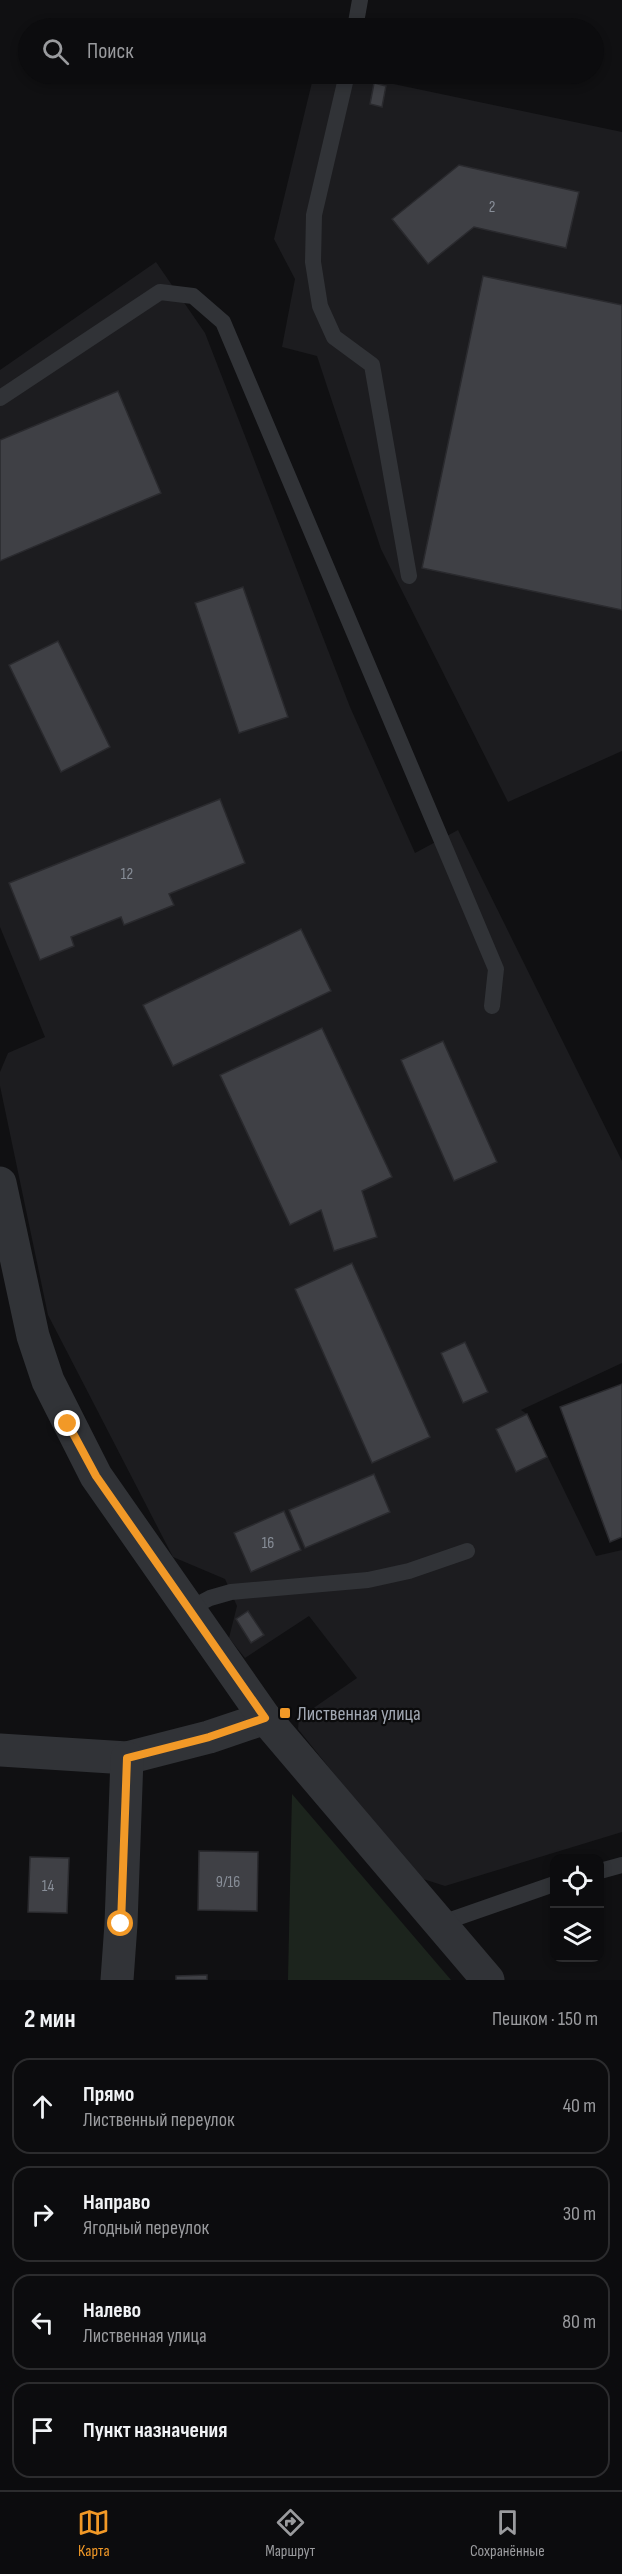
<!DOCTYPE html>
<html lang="ru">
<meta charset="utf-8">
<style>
body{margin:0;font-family:"Sofia Sans Condensed",sans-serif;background:#151517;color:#f1f3f6}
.controls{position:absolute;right:18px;bottom:18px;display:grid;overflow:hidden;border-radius:12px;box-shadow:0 3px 9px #0003}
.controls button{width:54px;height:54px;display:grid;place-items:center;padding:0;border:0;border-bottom:2px solid #2c2c2e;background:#0c0c0e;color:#f1f3f6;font:30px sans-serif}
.stop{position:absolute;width:18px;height:18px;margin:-14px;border:4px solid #f29927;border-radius:50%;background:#fff}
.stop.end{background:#f29927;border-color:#fff;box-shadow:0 2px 6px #0008}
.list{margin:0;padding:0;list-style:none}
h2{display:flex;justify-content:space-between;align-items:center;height:78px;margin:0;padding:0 24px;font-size:26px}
h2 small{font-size:20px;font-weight:400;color:#9a9b9e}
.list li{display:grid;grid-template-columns:39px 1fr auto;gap:18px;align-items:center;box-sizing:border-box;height:96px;margin:0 12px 12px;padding:0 12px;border:2px solid #2c2c2e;border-radius:18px}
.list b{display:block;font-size:22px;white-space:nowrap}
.list p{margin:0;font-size:20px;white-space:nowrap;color:#9a9b9e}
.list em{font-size:20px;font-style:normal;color:#9a9b9e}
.icon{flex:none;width:33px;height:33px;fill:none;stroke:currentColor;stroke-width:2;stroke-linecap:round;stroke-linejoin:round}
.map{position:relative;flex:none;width:622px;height:1980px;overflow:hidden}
.search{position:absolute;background:#0c0c0e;box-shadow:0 3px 9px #0003;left:18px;right:18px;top:18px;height:66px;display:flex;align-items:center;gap:15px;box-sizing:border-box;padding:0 21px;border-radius:33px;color:#9a9b9e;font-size:22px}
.sheet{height:510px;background:#0c0c0e}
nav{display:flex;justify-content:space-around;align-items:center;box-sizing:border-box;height:84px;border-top:2px solid #2c2c2e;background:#0c0c0e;font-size:16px;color:#9a9b9e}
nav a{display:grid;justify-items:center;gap:3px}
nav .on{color:#f29927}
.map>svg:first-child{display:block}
.built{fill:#1c1c1f}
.green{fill:#1c241d}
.building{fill:#3f4045;stroke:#2a2a2e;stroke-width:1.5}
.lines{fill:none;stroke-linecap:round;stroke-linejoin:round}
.service{stroke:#313337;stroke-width:16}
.minor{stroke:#313337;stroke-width:33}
.tertiary{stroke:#313337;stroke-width:33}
.route{stroke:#f29927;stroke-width:8}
.poi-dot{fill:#f29927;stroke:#0b0b0c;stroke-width:2}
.labels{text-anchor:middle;stroke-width:4.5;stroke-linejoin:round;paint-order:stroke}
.number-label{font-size:16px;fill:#888e98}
.poi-label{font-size:20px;fill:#a1a8b3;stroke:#0b0b0c;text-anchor:start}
</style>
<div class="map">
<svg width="622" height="1980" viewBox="0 0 622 1980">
<rect width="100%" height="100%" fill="#101012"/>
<!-- built -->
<g class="built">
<path d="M314,74H346L622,132V751L508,802L381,549L317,356L282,347L295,279L274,239Z"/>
<path d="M156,262L205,333L350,707L415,853L458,830L622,1161V1363L521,1410L527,1414L596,1556L622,1550V1832L445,1886L417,1877L298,1729L299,1718L357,1678L309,1616L245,1658L229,1638L237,1606L225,1579L173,1557L48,1315L0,1086V1072L8,1053L45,1037L0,927V370Z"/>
</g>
<!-- green -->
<path class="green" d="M292,1794L451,1980H288Z"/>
<!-- building -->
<g class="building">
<path d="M374,83L386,86L382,107L370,104Z"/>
<path d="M459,165L579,192L566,248L474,227L428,264L392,219Z"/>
<path d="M483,276L622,305V610L422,568Z"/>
<path d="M118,391L161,493L0,561V440Z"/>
<path d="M243,587L288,717L239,733L195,603Z"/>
<path d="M58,641L110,747L61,772L9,665Z"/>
<path d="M220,799L245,863L169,894L174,905L124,925L121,917L71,937L74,946L40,960L9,883Z"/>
<path d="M301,929L331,991L173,1066L143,1005Z"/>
<path d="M322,1028L392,1177L362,1191L377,1237L334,1251L321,1210L290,1225L220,1075Z"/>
<path d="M443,1041L497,1162L454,1181L401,1060Z"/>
<path d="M352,1263L430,1437L372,1463L295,1289Z"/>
<path d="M465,1342L488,1392L463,1403L441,1353Z"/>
<path d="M622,1384V1537L610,1542L560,1407Z"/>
<path d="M527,1414L547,1457L516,1472L496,1429Z"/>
<path d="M374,1474L390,1512L305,1548L289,1510Z"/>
<path d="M284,1511L301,1550L251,1572L234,1533Z"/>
<path d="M248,1611L264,1635L251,1643L236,1619Z"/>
<path d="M199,1851L258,1852L257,1911L198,1910Z"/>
<path d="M30,1857L69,1858L67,1913L28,1912Z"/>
<path d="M207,1975V1980H176V1976Z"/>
</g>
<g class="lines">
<!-- service -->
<g class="service">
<path d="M355,28L360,0"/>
<path d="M347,74L314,215L313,262L320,306L334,337L372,365L409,576"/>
<path d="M0,398L160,292L193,296L223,322L496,969L492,1006"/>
<path d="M189,1609L210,1598L231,1592L368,1580L409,1571L467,1551"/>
<path d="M600,1871L622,1865"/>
<path d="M439,1924L554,1884"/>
</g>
<!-- minor -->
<g class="minor">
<path d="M0,1750L127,1758L209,1737L265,1718"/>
<path d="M117,1980L121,1924L127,1758"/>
</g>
<!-- tertiary -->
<path class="tertiary" d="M0,1183L33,1336L48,1381L96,1476L265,1718L488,1980"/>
</g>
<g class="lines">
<!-- route -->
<path class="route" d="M68,1424L96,1476L265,1718L209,1737L127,1758L121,1924"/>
</g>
<!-- markers -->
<rect class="poi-dot" x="279" y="1707" width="12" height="12" rx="3"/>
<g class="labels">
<!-- number labels -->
<g class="number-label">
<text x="492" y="212">2</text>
<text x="127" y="879">12</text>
<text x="268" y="1548">16</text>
<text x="228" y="1887">9/16</text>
<text x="48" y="1891">14</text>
</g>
<!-- poi labels -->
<g class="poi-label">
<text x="297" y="1720">Лиственная улица</text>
</g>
</g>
</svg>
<div class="controls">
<button><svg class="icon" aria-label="locate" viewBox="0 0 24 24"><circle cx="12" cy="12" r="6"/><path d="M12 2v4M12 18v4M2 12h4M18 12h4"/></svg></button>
<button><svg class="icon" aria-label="layers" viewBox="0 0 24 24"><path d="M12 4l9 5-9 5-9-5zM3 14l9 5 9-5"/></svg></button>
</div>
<div class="stop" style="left:121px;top:1924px"></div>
<div class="stop end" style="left:68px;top:1424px"></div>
<div class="search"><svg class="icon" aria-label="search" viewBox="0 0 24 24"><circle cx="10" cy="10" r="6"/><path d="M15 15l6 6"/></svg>Поиск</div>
</div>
<section class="sheet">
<h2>2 мин<small>Пешком · 150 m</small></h2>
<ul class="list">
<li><svg class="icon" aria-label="ahead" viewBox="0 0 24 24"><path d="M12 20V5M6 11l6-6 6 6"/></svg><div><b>Прямо</b><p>Лиственный переулок</p></div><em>40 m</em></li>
<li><svg class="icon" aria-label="right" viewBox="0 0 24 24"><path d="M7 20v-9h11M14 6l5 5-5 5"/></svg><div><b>Направо</b><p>Ягодный переулок</p></div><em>30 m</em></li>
<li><svg class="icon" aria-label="left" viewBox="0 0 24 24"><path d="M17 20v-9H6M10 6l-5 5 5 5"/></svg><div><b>Налево</b><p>Лиственная улица</p></div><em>80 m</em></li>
<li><svg class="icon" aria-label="arrive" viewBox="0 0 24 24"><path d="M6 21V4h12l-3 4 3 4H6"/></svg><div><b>Пункт назначения</b></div></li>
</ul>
</section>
<nav>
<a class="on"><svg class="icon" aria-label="map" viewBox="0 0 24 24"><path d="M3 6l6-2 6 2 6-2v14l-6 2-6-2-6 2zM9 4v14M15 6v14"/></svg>Карта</a>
<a><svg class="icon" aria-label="directions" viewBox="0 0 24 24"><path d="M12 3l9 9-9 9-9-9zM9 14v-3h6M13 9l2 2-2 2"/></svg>Маршрут</a>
<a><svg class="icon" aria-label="saved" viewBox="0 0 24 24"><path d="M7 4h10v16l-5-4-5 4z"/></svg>Сохранённые</a>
</nav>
